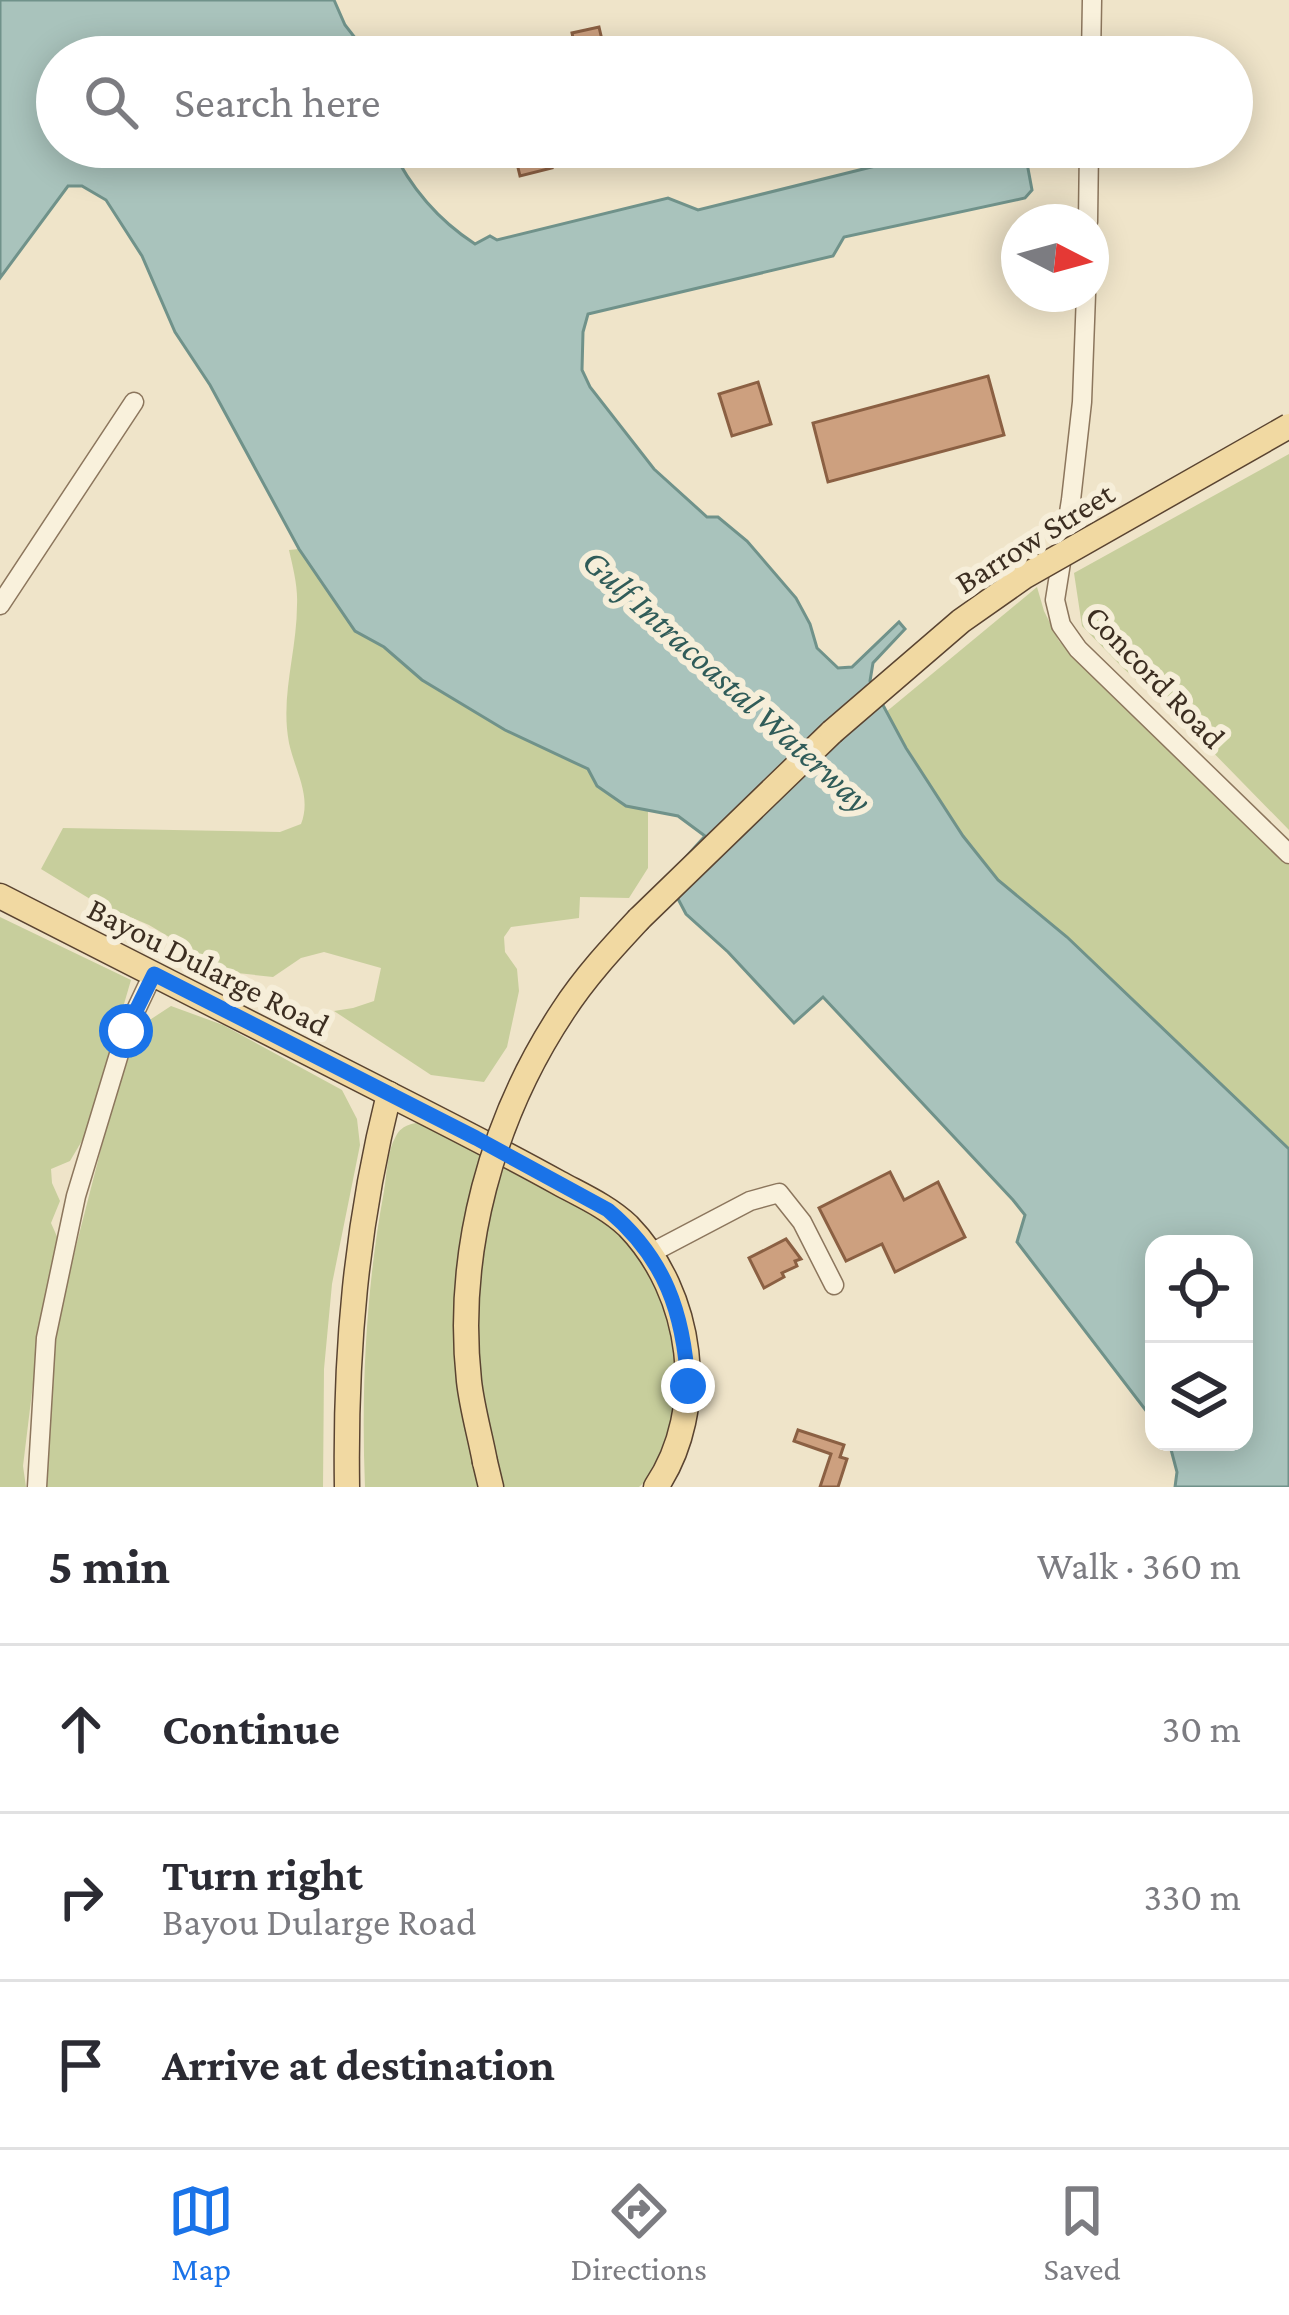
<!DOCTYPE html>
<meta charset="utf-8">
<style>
body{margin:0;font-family:"Crimson Pro",serif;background:#f2f2f3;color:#2b2b33}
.controls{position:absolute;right:36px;bottom:36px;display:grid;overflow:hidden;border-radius:24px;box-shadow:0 6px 30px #0003}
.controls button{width:108px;height:108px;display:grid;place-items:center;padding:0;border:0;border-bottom:3px solid #e1e1e2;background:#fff;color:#2b2b33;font:60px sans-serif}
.compass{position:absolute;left:1001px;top:204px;width:108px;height:108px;border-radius:50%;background:#fff;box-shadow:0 6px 30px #0003;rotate:96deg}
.stop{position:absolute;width:36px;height:36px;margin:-27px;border:9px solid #1a73e8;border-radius:50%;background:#fff}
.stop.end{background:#1a73e8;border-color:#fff;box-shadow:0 3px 12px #0008}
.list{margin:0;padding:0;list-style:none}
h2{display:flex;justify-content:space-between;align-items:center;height:156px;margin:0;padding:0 48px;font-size:51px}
h2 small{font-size:39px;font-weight:400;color:#7c7c81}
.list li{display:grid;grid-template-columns:78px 1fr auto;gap:36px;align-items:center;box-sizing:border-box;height:168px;padding:0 48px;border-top:3px solid #e1e1e2}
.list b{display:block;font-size:45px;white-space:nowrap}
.list p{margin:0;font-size:39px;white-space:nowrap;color:#7c7c81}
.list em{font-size:39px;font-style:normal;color:#7c7c81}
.icon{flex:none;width:66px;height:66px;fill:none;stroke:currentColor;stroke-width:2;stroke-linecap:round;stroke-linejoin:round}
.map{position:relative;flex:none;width:1289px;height:1487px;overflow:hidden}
.search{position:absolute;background:#fff;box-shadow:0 6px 30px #0003;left:36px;right:36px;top:36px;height:132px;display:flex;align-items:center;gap:30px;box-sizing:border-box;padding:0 42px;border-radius:66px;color:#7c7c81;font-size:45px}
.sheet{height:660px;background:#fff}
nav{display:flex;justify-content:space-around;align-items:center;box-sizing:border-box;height:168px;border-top:3px solid #e1e1e2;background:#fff;font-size:33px;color:#7c7c81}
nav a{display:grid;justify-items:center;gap:6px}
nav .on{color:#1a73e8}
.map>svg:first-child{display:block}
.green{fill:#c7ce9c}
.water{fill:#a9c3bc;stroke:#70928a;stroke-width:3}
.building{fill:#cda07f;stroke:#8b6043;stroke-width:3}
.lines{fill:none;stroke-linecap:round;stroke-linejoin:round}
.minor-casing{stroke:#8c765d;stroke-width:21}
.major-casing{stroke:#5a4431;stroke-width:27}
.minor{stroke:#f9f1dc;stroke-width:18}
.major{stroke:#f1d9a2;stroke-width:24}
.major-bridge-casing{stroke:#5a4431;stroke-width:27;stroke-linecap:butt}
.major-bridge{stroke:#f1d9a2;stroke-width:24}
.route{stroke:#1a73e8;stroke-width:15}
.labels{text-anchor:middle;stroke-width:12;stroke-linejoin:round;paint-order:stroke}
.street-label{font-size:33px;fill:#3c2e21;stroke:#f6eed9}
.water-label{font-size:36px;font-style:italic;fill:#305c59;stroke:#f6eed9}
</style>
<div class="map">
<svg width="1289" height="1487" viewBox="0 0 1289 1487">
<rect width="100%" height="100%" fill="#efe4c9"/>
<!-- green -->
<g class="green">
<path d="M1289,454V830L1197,736L1122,667L1082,626L1074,573Z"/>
<path d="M299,549L355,631L384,647L422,680L505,730L589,769C600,794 621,805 648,810V868L629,898L580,897L579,918L511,927L504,937L505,952L517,969L519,991L507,1047L484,1082L431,1075L334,1011L353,1008L374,1001L381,968L324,952L301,958L273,977L228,972L149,925L95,902L41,869L63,828L280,832L301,824C312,796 295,771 289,743C280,696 297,652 297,605C298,586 293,568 289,550Z"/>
<path d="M1037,587L1044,611L1059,641L1150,725L1289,865V1149L1067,937L998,880L945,811L886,712Z"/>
<path d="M0,917L131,980L86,1134L70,1161L51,1169L52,1183L60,1201L51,1223L59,1241L38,1343L23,1466L26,1487H0Z"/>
<path d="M171,1006L223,1025L342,1090L357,1119L360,1145L332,1284L324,1369L323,1487H47L45,1462L53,1336L111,1110L139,1027Z"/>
<path d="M428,1121L607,1218L652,1269L679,1349L674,1416L651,1476L639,1487H365C361,1388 366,1288 384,1191C387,1174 387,1151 396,1136C402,1124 415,1123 428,1121Z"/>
</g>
<!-- water -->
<path class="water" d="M0,0H334L345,25L370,57H57V147H391C410,187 438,220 475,244L490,236L497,240L668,198L698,210L952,147H1024L1032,190L1025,198L844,237L833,256L588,314L583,332L582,370L590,387L654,469L707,517H718L747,541L796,598L810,624L817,648L838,668L852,667L899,622L905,629L873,663L870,681L906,748L963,836L998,880L1067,937L1289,1149V1487H1175L1177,1472L1169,1442H1244V1244H1154V1421L1017,1242L1025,1215L1013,1200L823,997L794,1023L728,952L686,914L667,878L705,836L678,816L626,806L597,786L588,769L505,730L422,680L384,647L355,631L299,549L210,385L175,332L142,256L106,200L82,186H68L0,278Z"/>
<!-- building -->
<g class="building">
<path d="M599,27L606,57H577L572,33Z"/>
<path d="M513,147H547L552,168L520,176Z"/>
<path d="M988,376L1004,435L828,482L813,423Z"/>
<path d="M758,382L771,424L732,436L719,394Z"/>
<path d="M890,1172L904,1200L938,1182L965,1237L895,1272L882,1244L846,1261L819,1208Z"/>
<path d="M786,1239L801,1259L795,1261L797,1266L782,1273L784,1277L764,1288L749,1258Z"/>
<path d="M798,1430L844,1445L840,1457L847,1459L838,1487H820L831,1454L794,1441Z"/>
</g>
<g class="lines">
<defs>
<g id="minor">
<path d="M1091,57L1092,0"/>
<path d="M1088,222L1089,147"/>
<path d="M1086,294L1082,402L1071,500L1055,600L1061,625L1078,649L1289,854"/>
<path d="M0,605L134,402"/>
<path d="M651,1253L750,1201L779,1193L802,1222L834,1285"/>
<path d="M37,1487L46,1338L76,1196L126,1031L153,974"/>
</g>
<g id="major">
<path d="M0,896C143,969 287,1042 430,1115C473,1137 516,1159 559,1183C583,1196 608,1207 628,1226C693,1293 709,1408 656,1487"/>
<path d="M639,919L832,732"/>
<path d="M485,1462L491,1487"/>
<path d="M347,1487C345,1352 356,1225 389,1094"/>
</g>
</defs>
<!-- minor casing -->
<use href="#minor" class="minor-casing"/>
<!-- major casing -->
<use href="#major" class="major-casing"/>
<!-- minor -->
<use href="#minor" class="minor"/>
<!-- major -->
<use href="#major" class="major"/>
<defs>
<g id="major-bridge">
<path d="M832,732L961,621L1025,576L1289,426"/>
<path d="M485,1462C480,1435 472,1408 469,1381C455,1252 492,1118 563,1011C585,977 612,948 639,919"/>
</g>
</defs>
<!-- major-bridge casing -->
<use href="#major-bridge" class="major-bridge-casing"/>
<!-- major-bridge -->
<use href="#major-bridge" class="major-bridge"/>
</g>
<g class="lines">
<!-- route -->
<path class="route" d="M126,1031L154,974L476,1138L608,1210C665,1258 684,1313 688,1386"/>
</g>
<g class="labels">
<!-- street labels -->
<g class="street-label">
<text transform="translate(1034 537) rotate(-32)" y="12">Barrow Street</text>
<text transform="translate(1156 676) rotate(46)" y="12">Concord Road</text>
<text transform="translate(209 966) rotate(27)" y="12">Bayou Dularge Road</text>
</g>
<!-- water labels -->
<g class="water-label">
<text transform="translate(728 680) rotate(42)" y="13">Gulf Intracoastal Waterway</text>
</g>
</g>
</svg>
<div class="controls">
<button><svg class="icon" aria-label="locate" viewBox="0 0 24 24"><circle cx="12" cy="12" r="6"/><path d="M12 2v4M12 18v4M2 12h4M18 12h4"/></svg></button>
<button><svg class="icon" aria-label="layers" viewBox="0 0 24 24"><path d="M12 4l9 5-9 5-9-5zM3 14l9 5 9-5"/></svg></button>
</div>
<svg class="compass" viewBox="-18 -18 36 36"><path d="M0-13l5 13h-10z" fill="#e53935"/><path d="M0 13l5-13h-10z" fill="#7c7c81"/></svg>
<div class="stop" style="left:126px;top:1031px"></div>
<div class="stop end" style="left:688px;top:1386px"></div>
<div class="search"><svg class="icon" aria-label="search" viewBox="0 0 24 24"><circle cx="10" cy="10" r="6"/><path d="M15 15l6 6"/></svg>Search here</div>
</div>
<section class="sheet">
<h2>5 min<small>Walk · 360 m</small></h2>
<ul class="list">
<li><svg class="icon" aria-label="ahead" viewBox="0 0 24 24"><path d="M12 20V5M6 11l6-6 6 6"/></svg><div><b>Continue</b></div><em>30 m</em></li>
<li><svg class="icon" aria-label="right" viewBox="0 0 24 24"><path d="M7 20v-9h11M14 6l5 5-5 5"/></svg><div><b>Turn right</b><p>Bayou Dularge Road</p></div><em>330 m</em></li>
<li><svg class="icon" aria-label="arrive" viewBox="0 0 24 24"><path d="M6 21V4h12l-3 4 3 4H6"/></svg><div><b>Arrive at destination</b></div></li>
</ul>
</section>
<nav>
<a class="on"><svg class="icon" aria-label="map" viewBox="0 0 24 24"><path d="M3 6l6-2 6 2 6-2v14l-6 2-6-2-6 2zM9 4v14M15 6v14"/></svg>Map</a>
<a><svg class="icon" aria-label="directions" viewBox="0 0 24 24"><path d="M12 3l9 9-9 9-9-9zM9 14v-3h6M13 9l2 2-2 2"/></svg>Directions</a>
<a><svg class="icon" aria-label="saved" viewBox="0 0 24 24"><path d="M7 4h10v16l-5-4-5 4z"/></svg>Saved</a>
</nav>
